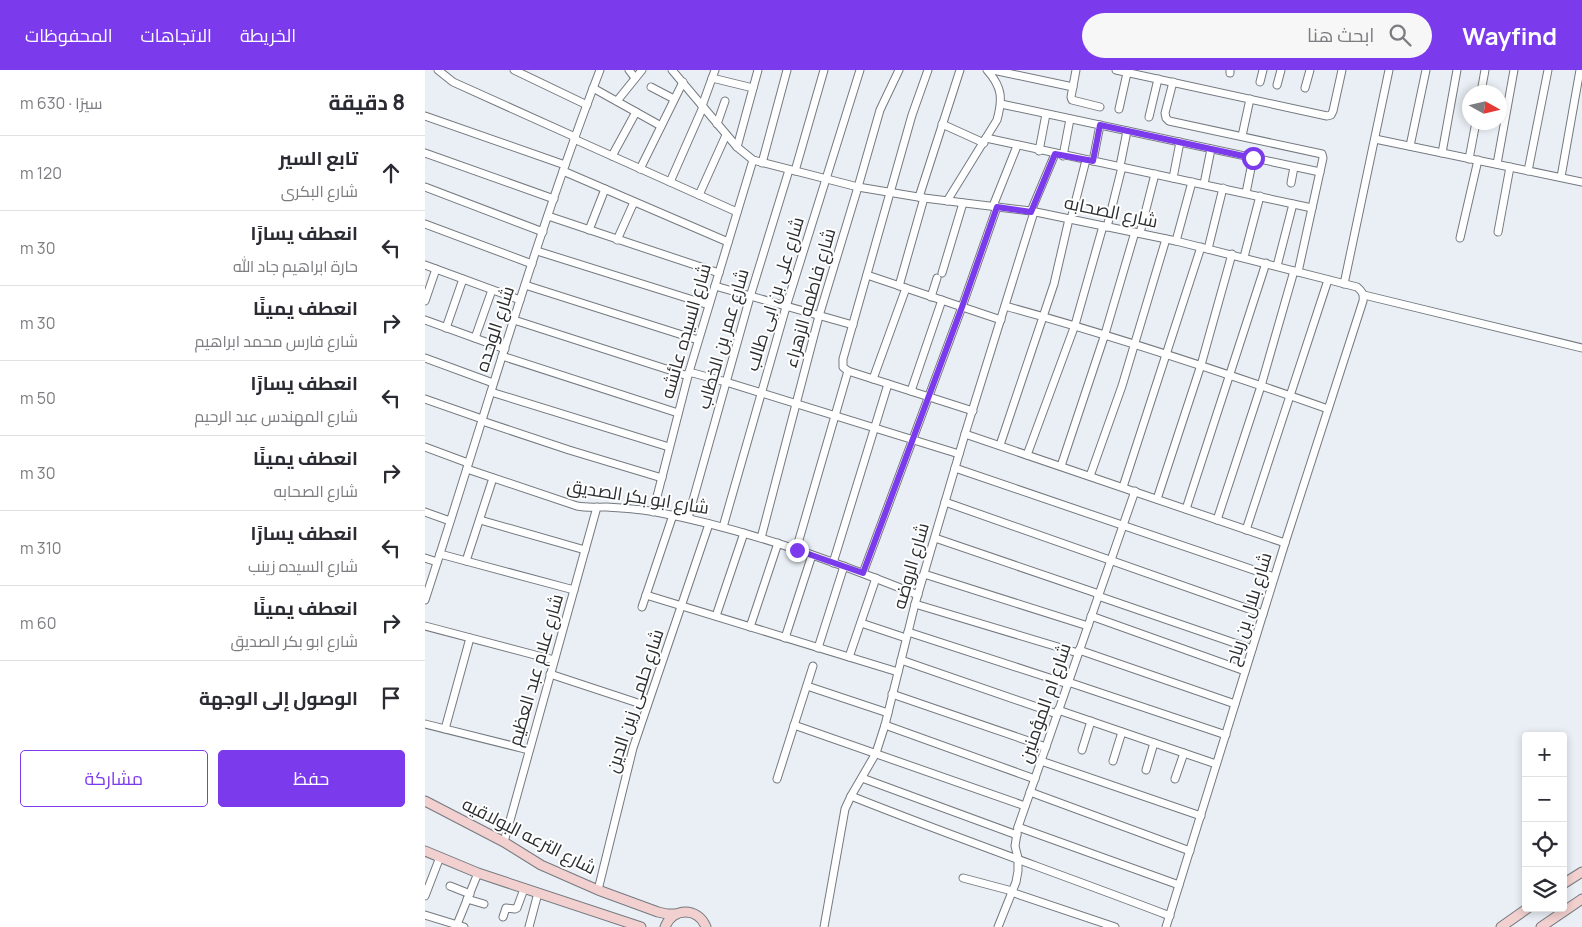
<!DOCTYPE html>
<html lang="ar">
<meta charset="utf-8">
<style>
body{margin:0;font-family:Manrope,Cairo,sans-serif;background:#f7f7f7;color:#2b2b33;direction:rtl}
.controls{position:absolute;right:15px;bottom:15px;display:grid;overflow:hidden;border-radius:5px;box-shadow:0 2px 8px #0003}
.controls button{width:45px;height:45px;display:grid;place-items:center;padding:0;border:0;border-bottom:1px solid #e1e1e2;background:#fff;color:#2b2b33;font:25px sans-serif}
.compass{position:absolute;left:1037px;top:15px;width:45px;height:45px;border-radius:50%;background:#fff;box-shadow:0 2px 8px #0003;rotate:98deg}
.stop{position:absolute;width:15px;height:15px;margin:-11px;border:4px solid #7c3aed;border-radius:50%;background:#fff}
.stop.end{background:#7c3aed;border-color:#fff;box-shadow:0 1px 5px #0008}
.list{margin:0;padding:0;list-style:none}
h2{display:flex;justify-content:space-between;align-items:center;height:65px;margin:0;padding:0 20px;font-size:21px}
h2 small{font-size:16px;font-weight:400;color:#7c7c81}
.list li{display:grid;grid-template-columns:32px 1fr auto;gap:15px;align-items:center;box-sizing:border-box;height:75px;padding:0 20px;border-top:1px solid #e1e1e2}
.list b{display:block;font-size:19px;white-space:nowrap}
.list p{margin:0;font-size:16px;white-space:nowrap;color:#7c7c81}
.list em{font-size:16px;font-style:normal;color:#7c7c81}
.actions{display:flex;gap:10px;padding:15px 20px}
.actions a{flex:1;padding:11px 0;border:1px solid #7c3aed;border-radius:5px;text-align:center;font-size:18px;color:#7c3aed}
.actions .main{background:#7c3aed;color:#fff}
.icon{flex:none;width:28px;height:28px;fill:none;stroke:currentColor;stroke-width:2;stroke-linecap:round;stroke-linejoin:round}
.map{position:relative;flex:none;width:1157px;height:857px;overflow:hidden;direction:ltr}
header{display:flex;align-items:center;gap:30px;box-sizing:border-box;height:70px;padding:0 25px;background:#7c3aed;color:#fff}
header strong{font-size:24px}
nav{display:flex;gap:28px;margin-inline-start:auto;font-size:18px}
.search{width:350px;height:45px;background:#f7f7f7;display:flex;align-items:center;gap:12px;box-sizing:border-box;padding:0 18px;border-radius:28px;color:#7c7c81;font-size:19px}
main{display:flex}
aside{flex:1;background:#fff}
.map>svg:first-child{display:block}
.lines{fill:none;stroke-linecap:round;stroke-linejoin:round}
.street-casing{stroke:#747a7f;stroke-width:9}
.secondary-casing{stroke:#747a7f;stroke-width:11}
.street{stroke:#fff;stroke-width:7}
.secondary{stroke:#f1d0cf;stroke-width:9}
.route{stroke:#7c3aed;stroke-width:6}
.labels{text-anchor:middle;stroke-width:4;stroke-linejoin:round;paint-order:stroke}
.street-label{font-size:18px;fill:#2b2d2f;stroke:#fff}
</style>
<header>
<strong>Wayfind</strong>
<div class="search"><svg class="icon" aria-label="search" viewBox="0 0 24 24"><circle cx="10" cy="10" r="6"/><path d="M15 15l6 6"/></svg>ابحث هنا</div>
<nav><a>الخريطة</a><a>الاتجاهات</a><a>المحفوظات</a></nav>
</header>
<main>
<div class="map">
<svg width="1157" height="857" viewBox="0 0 1157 857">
<rect width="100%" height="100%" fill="#e9eff5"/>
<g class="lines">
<defs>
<g id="street">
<path d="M13,0L28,12L150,67"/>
<path d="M89,0L162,35"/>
<path d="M204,0L210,8"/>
<path d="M247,0L312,77L328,90L433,117L499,128L606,141L751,171L932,217C937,221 939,224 938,231L860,473L741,857"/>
<path d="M503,0L487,45L418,289V297L423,301L548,341"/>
<path d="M568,0L648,17"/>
<path d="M651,0L646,27L647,30L675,37"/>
<path d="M691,0L902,46L906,45L908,41L917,0"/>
<path d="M805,3V0"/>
<path d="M287,8L328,18"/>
<path d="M748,12L740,43L741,48L744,51L897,84L898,88L873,202"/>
<path d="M835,12L838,0"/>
<path d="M852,15L856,0"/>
<path d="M226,17L249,29"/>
<path d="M168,18L236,56"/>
<path d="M880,18L885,0"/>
<path d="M1056,22L1060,0"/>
<path d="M192,31L217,0"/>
<path d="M576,34L895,102"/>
<path d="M277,36L290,0"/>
<path d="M694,39L702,3"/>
<path d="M0,46L140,95"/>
<path d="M724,47L733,9"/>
<path d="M292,54L300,31"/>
<path d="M517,54L559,73"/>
<path d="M817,66L825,29"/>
<path d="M561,68L887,138"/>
<path d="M149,69L312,142"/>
<path d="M950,69L1157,112"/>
<path d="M985,76L1001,0"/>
<path d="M312,77L333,0"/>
<path d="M614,81L621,44"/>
<path d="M0,83L129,129"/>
<path d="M1017,83L1032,0"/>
<path d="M187,86L211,42"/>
<path d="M638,86L645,49"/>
<path d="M1044,89L1051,52"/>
<path d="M668,91L675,55"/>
<path d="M337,93L362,0"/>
<path d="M1072,94L1089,0"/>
<path d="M695,96L702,61"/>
<path d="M215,99L258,12"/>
<path d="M138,101L303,172"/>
<path d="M370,101L399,0"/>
<path d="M1103,101L1123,0"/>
<path d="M1136,107L1155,0"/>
<path d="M748,108L755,72"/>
<path d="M245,112L278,37"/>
<path d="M866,113L869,97"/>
<path d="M779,114L786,79"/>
<path d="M0,117L118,162"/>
<path d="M821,123L828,88"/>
<path d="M274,125L301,65"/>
<path d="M494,127L535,0"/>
<path d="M522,131L572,50C578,28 577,17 562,0"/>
<path d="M568,136L592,76"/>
<path d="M606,141L630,84"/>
<path d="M123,146L294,203"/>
<path d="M646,149L661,90"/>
<path d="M0,154L107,194"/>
<path d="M682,157L697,97"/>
<path d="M164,160L180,119"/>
<path d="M1073,162L1085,97"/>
<path d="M715,163L730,104"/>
<path d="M1035,168L1053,90"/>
<path d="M192,170L209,132"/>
<path d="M751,171L767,112"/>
<path d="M783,179L798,118"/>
<path d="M112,181L284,235"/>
<path d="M819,187L835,126"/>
<path d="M0,195L95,230"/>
<path d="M852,196L868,134"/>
<path d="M517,203L538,133"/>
<path d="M442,205L576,250"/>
<path d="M919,214L964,0"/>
<path d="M100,215L273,270"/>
<path d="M290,216L428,255"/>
<path d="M474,216L499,128"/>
<path d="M939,225L1157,278"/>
<path d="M506,227L512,208"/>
<path d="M0,231L11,199"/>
<path d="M580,236C690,266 795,301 903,339"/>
<path d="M0,250L80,279"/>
<path d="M89,250L263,306"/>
<path d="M21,258L38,209"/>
<path d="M50,268L67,220"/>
<path d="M77,286L253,343"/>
<path d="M0,288L68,313"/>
<path d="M264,302L301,312L534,384"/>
<path d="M448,309L481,218"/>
<path d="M486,321L517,230"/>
<path d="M66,322L244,377"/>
<path d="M0,329L57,349"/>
<path d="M57,351L144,380L237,408"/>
<path d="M540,364L860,473"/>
<path d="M575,375L629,214L644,149"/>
<path d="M0,377L43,393"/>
<path d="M602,385L650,255L678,156"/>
<path d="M636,396L680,264L710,162"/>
<path d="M530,398L849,507"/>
<path d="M42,399L152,436C162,438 172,437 182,437C198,438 216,439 231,442C322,459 408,491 493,525"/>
<path d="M665,406L697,316L741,169"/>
<path d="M698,417L776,177"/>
<path d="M732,429L776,295L807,184"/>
<path d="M520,432L838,544"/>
<path d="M761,439L841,193"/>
<path d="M0,442L25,451"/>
<path d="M228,442L264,302L328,90"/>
<path d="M263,448L325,227L364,100"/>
<path d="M55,450L160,480"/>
<path d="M792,450L836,316L869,201"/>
<path d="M298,457L361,237L435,0"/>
<path d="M821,460L903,210"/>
<path d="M336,468L394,246L433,117L455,40L474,0"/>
<path d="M510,468L674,524"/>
<path d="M371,480L423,301"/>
<path d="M15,484L149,520"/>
<path d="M0,488L12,492"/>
<path d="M41,491L68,408"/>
<path d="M408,493L463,314"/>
<path d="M438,503L537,237L572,137"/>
<path d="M499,504L663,556"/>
<path d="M221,525L473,602"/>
<path d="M673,526L827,579"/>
<path d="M0,530C58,353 108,174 175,0"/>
<path d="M490,534L653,583"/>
<path d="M217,537L248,445"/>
<path d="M291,546L319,463"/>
<path d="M666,546L820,601"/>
<path d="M436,553L481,568"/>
<path d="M0,556L129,590"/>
<path d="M325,557L353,473"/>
<path d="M483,562L643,614"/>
<path d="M360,568L387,485"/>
<path d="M393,578L419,496"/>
<path d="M654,580L810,634"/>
<path d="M424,587L451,508"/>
<path d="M476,590L632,644"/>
<path d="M125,604L222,636"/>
<path d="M643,612L801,665"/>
<path d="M382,616L463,643"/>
<path d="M467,624L621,677"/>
<path d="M633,640L791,694"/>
<path d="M0,654L104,680"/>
<path d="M369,655L600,736"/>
<path d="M460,655L610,709"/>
<path d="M20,659L45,568"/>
<path d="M657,680L666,651"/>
<path d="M616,691L776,746"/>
<path d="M688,691L697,662"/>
<path d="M721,700L729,673"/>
<path d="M437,708L592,765"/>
<path d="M352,709L388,596"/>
<path d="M750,709L759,683"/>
<path d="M605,722L765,781"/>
<path d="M426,726C531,768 638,805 745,846"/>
<path d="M593,757L754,815"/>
<path d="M79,772L172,437"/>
<path d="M538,808L587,821"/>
<path d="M25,816L45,824"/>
<path d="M173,820L208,678L284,454"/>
<path d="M586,822L690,857"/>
<path d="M0,826L15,787"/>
<path d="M42,829L59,834"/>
<path d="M0,845L39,857"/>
<path d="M78,847L81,838L90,839L92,838L99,819"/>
<path d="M31,857L53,803"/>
<path d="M104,857L113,823"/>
<path d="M399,857L420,739L426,726L451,683L460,655L490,534L540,364L609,142"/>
<path d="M573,857L591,812L593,801V788L590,776L593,757L710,421"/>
</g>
<g id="secondary">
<path d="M0,731L79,772L116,795L173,820L233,842L242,844H251"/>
<path d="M0,781L53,803L216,857"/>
<path d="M1138,814L1157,802"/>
<path d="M240,857C248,837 273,837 281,857"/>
<path d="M1076,857L1103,838"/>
<path d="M1116,857L1157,829"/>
</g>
</defs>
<!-- street casing -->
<use href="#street" class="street-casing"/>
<!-- secondary casing -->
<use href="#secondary" class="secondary-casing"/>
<!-- street -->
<use href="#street" class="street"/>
<!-- secondary -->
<use href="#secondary" class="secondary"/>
</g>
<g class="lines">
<!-- route -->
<path class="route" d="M372,480L438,503L537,237L572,137L606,142L630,84L668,91L675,55L828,88"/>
</g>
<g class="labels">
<!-- street labels -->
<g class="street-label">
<text transform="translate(686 142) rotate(12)" y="6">شارع الصحابه</text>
<text transform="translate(350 224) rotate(-73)" y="6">شارع على بن ابى طالب</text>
<text transform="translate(385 228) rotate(-74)" y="6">شارع فاطمه الزهراء</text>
<text transform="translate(70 259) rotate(-72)" y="6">شارع الوحده</text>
<text transform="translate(261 261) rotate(-74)" y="6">شارع السيده عائشه</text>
<text transform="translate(298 269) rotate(-74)" y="6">شارع عمر بن الخطاب</text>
<text transform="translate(213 427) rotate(9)" y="6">شارع ابو بكر الصديق</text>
<text transform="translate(486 496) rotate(-74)" y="6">شارع الروضه</text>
<text transform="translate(824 539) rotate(-73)" y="6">شارع بلال بن رباح</text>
<text transform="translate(111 600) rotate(-74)" y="6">شارع علام عبد العظيم</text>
<text transform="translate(210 631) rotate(-72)" y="6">شارع حلمى زين الدين</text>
<text transform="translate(620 633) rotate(-71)" y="6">شارع ام المؤمنين</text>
<text transform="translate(104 766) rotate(27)" y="6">شارع الترعه البولاقيه</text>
</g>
</g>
</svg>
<div class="controls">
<button>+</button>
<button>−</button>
<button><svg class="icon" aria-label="locate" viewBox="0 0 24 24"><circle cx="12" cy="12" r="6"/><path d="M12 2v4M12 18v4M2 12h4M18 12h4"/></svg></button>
<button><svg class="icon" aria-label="layers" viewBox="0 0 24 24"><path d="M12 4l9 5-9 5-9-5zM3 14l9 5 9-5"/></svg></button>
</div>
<svg class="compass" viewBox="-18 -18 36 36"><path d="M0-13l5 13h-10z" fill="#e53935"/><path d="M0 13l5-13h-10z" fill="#7c7c81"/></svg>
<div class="stop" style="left:828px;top:88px"></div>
<div class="stop end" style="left:372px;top:480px"></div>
</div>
<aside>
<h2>8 دقيقة<small>سيرًا · 630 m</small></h2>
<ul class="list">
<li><svg class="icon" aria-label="ahead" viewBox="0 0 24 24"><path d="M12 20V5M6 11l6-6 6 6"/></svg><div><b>تابع السير</b><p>شارع البكرى</p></div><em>120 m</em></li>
<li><svg class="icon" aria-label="left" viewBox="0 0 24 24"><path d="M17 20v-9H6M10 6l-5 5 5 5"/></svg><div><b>انعطف يسارًا</b><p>حارة ابراهيم جاد الله</p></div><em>30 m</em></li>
<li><svg class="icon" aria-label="right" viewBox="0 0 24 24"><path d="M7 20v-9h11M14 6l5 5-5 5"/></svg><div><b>انعطف يمينًا</b><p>شارع فارس محمد ابراهيم</p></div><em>30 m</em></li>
<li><svg class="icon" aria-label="left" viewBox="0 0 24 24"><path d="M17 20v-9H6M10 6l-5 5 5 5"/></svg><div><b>انعطف يسارًا</b><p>شارع المهندس عبد الرحيم</p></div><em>50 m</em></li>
<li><svg class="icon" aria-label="right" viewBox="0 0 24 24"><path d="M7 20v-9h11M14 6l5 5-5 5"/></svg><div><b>انعطف يمينًا</b><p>شارع الصحابه</p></div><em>30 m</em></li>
<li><svg class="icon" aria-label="left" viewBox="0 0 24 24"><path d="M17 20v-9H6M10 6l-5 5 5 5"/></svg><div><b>انعطف يسارًا</b><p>شارع السيده زينب</p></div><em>310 m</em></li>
<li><svg class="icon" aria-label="right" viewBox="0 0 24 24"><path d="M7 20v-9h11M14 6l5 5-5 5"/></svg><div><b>انعطف يمينًا</b><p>شارع ابو بكر الصديق</p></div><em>60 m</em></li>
<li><svg class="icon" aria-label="arrive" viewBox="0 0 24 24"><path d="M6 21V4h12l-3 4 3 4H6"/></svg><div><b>الوصول إلى الوجهة</b></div></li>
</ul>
<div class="actions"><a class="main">حفظ</a><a>مشاركة</a></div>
</aside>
</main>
